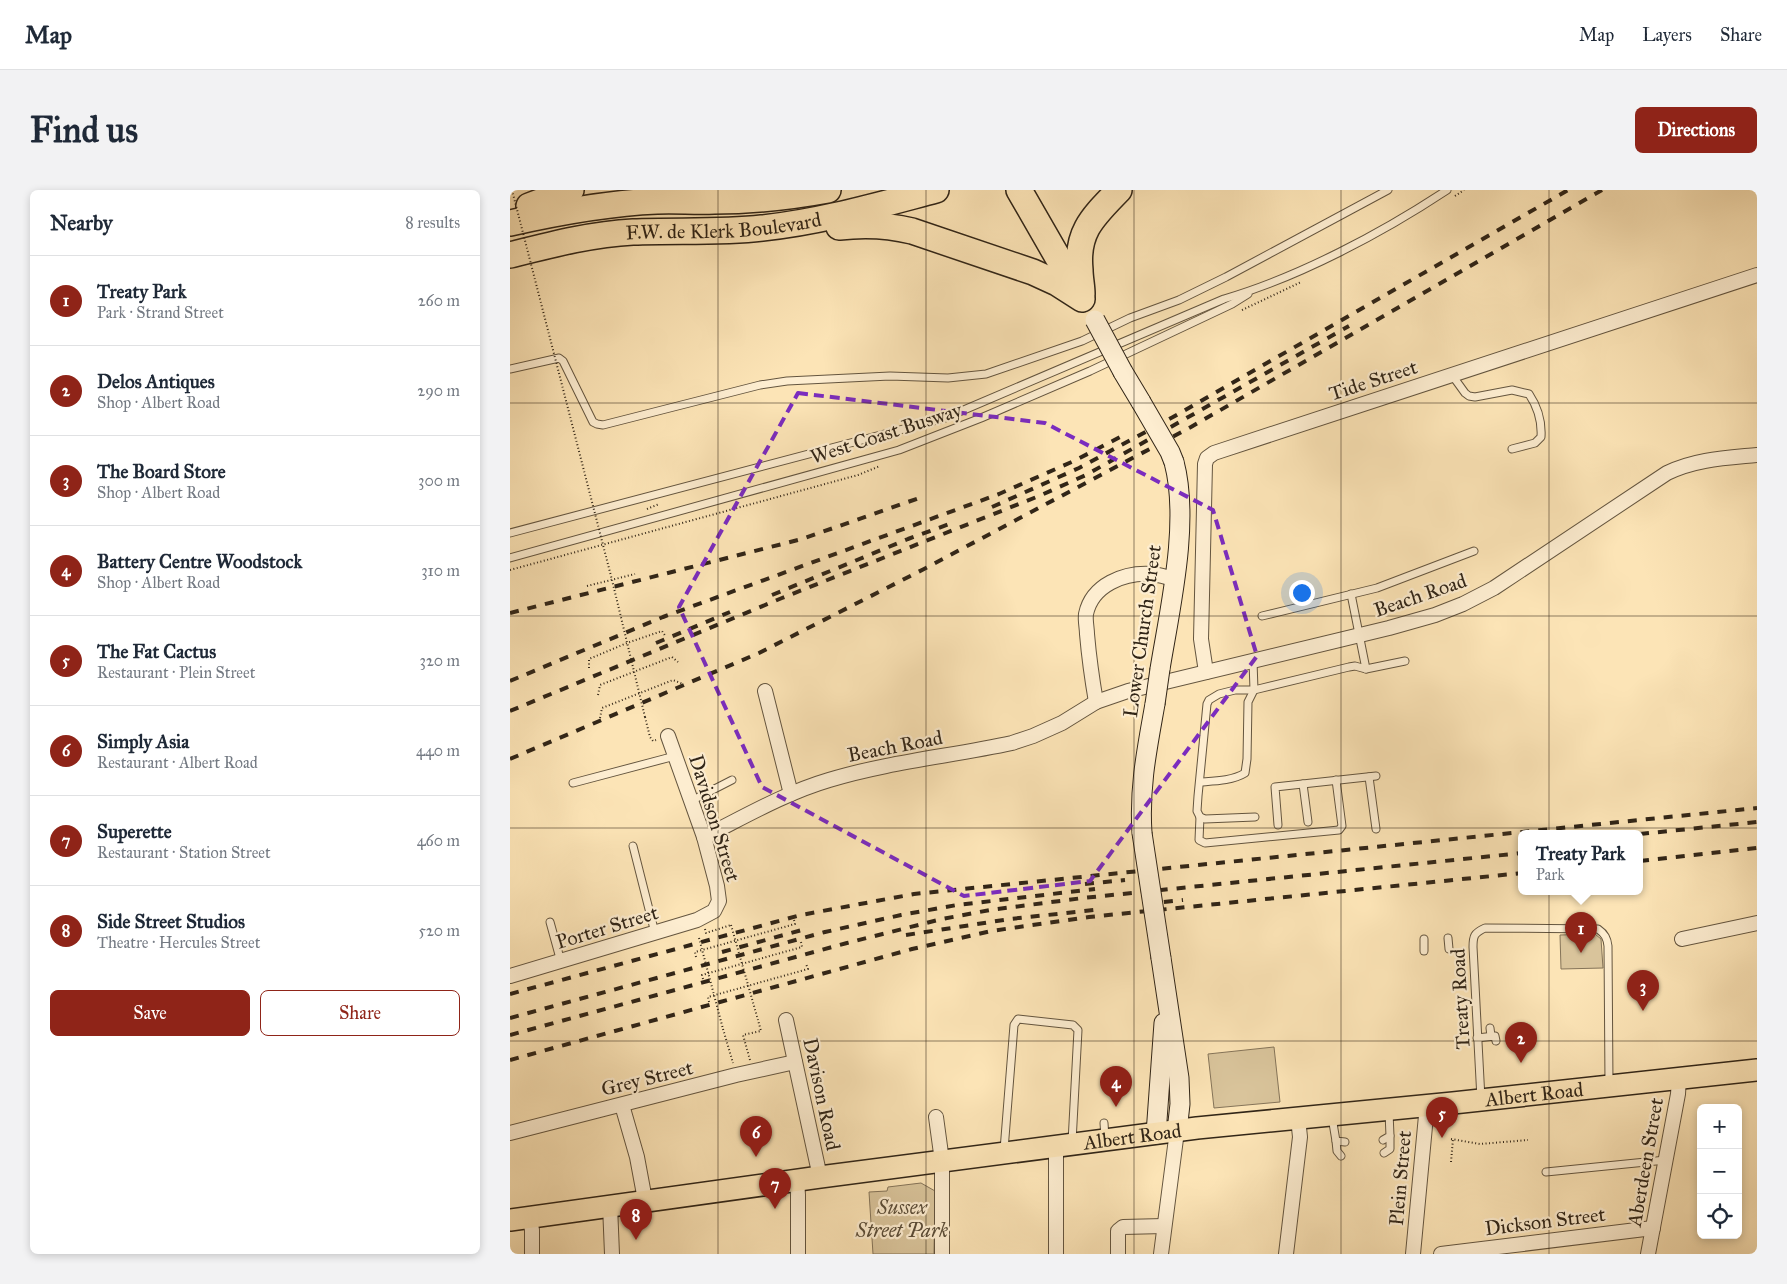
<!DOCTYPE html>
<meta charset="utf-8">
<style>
body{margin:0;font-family:"IM FELL Great Primer",serif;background:#f2f2f3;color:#1f2937}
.controls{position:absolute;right:15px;bottom:15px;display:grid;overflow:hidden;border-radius:8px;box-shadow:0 2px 8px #0003}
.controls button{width:45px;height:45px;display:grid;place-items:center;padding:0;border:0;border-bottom:1px solid #e0e1e3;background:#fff;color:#1f2937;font:25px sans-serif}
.you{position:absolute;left:791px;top:402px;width:18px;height:18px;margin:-12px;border:4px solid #fff;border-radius:50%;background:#1a73e8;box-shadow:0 0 0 8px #1a73e833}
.badge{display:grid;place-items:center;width:32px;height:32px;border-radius:50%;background:#8f2418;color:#fff;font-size:16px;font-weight:700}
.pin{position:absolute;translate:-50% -41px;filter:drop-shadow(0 1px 2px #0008)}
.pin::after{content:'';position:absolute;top:26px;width:18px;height:15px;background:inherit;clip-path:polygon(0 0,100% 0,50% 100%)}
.popup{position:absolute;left:1008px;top:640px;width:125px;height:65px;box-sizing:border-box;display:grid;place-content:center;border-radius:8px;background:#fff;filter:drop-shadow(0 1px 4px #0005);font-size:16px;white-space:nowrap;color:#747a83}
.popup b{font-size:19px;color:#1f2937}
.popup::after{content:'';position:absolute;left:50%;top:100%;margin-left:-10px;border:10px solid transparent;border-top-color:#fff}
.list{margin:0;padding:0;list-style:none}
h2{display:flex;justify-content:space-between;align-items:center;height:65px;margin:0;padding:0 20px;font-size:21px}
h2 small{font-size:16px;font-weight:400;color:#747a83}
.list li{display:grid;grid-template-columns:32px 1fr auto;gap:15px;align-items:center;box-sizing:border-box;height:90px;padding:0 20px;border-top:1px solid #e0e1e3}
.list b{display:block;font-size:19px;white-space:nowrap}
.list p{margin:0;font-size:16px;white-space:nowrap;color:#747a83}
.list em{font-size:16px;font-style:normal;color:#747a83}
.actions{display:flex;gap:10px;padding:15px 20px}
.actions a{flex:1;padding:11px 0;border:1px solid #8f2418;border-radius:8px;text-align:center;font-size:18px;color:#8f2418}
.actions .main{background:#8f2418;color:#fff}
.icon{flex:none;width:28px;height:28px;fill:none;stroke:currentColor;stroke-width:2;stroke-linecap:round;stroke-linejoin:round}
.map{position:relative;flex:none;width:1247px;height:1064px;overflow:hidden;border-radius:8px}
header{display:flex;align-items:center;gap:30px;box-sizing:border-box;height:70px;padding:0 25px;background:#fff;border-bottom:1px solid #e0e1e3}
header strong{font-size:24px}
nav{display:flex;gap:28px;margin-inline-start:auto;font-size:18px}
.intro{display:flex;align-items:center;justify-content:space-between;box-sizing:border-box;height:120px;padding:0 30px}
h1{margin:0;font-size:35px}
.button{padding:12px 22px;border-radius:8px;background:#8f2418;color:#fff;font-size:18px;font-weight:700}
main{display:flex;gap:30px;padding:0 30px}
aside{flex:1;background:#fff;border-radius:8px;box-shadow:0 2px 8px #0003}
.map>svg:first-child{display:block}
.green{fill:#d9c49b;stroke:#857459}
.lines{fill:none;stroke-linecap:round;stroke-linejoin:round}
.lane-casing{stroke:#64553f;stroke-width:9}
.street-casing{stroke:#64553f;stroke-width:16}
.secondary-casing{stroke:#312517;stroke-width:21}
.primary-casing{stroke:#312517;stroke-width:24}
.highway-casing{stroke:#312517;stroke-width:28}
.path{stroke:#312517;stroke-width:2;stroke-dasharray:1 2.5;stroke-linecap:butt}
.lane{stroke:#fdedd0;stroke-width:7}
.street{stroke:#fdedd0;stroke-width:14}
.secondary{stroke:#fdedd0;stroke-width:19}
.primary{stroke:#fce4b6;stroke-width:21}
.highway{stroke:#fce4b6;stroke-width:25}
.rail{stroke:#312517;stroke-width:4;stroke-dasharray:9 9;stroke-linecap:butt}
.secondary-bridge-casing{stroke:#312517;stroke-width:21;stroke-linecap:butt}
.path-bridge{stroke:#312517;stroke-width:2;stroke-dasharray:1 2.5;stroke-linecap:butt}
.secondary-bridge{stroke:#fdedd0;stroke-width:19}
.marked{fill:none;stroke:#7b2cbf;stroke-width:4;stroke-dasharray:10 6;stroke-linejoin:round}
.grid{fill:none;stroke:#312517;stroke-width:1;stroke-opacity:0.55}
.labels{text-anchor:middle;stroke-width:4.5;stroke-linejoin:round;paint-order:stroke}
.street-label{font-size:20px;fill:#312517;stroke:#fdedd0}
.park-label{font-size:20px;font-style:italic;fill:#5b4d38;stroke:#fdedd0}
</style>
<header>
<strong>Map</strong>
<nav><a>Map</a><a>Layers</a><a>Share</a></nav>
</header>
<div class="intro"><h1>Find us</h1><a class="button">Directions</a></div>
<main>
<aside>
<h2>Nearby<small>8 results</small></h2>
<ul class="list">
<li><span class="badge">1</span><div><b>Treaty Park</b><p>Park · Strand Street</p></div><em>260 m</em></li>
<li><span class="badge">2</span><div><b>Delos Antiques</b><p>Shop · Albert Road</p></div><em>290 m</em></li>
<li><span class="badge">3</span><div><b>The Board Store</b><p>Shop · Albert Road</p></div><em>300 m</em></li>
<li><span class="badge">4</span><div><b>Battery Centre Woodstock</b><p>Shop · Albert Road</p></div><em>310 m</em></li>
<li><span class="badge">5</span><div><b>The Fat Cactus</b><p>Restaurant · Plein Street</p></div><em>320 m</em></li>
<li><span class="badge">6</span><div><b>Simply Asia</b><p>Restaurant · Albert Road</p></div><em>440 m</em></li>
<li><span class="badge">7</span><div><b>Superette</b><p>Restaurant · Station Street</p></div><em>460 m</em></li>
<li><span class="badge">8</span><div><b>Side Street Studios</b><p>Theatre · Hercules Street</p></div><em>520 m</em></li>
</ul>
<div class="actions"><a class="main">Save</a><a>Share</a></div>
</aside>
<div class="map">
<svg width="1247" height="1064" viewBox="0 0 1247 1064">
<rect width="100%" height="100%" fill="#fce4b6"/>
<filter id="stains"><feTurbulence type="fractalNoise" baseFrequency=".004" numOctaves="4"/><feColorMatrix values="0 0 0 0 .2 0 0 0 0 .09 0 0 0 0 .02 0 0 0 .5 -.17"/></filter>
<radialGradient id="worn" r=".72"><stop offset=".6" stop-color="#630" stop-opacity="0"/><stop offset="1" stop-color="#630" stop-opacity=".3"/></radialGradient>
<!-- green -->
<g class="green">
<path d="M1085,744L1091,749L1093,778L1051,779L1050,745Z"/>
<path d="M764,857L770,912L704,918L698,864Z"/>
<path d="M411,993L425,1001L424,1064H363L359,1002L377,1001L378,997Z"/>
</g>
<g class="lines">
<defs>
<g id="lane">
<path d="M0,179L49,168L53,171L83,232L87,234L93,235L250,195L277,191L380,186L438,188L476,184L572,151L620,128L669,110L716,87L878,0"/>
<path d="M942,185L955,203L959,206L965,207L1002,200L1019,204C1027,216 1032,232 1031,247L1025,253L1002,259"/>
<path d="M0,343L435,228L714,109C789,87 872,43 937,0"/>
<path d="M0,368L389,260L471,228L580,181L722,114L738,104"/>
<path d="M841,404L856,479"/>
<path d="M752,426L867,398L964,361"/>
<path d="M859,587L866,639"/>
<path d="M690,592C704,591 722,591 735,583L737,569L738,512L744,500L743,471"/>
<path d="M63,593L165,566"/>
<path d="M793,594L798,632"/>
<path d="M181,611L222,590"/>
<path d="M690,627L689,650L695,653L829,640L832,636L826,590"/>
<path d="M745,627L695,629L690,627L687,621L688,606L697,514L699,510L709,504L725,500H744L839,477L845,476L856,479L895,471"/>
<path d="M768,635L765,597L866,586"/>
<path d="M123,656L145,743"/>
<path d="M40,732L51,772"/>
<path d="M938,748L939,759"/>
<path d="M914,749V761"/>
<path d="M980,838L981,846"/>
<path d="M967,848L985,846L986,851"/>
<path d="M971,909L963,757C963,746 964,743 975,738L1088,739C1095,744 1097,748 1098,756L1099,893"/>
<path d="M822,927L826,951L835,952"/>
<path d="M594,933L595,948"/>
<path d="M873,950L880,946L879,922"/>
<path d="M826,951L827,961L831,966"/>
<path d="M494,960L504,835L508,829L563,835L568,840L562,952"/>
<path d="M874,963L880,959V946"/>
<path d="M1036,982L1156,970"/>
</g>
<g id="street">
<path d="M696,482L691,449L695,274L697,268L704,263L1247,85"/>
<path d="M255,501L281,604"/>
<path d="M586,512C582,489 579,467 577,444C577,438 575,430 576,424C582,395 614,382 642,384C649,385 657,387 664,389"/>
<path d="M194,647C234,627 275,603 319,590C378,572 442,566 502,553L523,546L552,533L586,512L618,501L879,438L925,425L953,414L984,398L1157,283C1186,269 1216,268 1247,265"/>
<path d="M1172,749L1247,733"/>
<path d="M0,786L187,730L204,721L209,711L207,696L194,647L158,546"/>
<path d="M276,830L310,987"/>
<path d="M112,915L127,967L135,1010"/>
<path d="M426,927L432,971V1064"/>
<path d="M0,943L226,885L285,872"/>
<path d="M287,990L288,1005V1064"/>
<path d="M100,1015L102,1064"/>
<path d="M19,1026L22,1040V1064"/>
<path d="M546,1064V957"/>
<path d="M608,1064V1041L613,1037L654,1036"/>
<path d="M651,1064L667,941"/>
<path d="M776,1064L790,947L788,928"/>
<path d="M903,1064L917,915"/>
<path d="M931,1064L1143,1038"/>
<path d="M1138,1064L1168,904L1169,888"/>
</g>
<g id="secondary">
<path d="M613,182L631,212"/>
<path d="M650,479C660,418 680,332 664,272"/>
<path d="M632,643C629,597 637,559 645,514"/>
<path d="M651,768L669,888L670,914L667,941"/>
<path d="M646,944L654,833"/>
</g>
<g id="primary">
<path id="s1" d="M0,1030L310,987L687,938L943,913L1247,880"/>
</g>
<g id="highway">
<path d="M509,0L570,106"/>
<path d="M19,16L61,0"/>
<path d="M0,33C49,22 97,13 147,11C166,10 185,12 204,11C243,11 280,7 318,0"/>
<path d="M329,37C354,34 378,35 402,41L523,82L547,93L572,109"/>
<path id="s2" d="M0,65C40,55 82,44 123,42C166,40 209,43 252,38C311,32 369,15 426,0"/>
<path d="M572,104C572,96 570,88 570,80C566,41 584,26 609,0"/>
</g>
</defs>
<!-- lane casing -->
<use href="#lane" class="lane-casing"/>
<!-- street casing -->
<use href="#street" class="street-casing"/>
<!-- secondary casing -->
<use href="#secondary" class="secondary-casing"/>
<!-- primary casing -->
<use href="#primary" class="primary-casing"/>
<!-- highway casing -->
<use href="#highway" class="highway-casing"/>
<!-- path -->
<g class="path">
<path d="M945,6L954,0"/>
<path d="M732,120L791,92"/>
<path d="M137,319L149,314"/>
<path d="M0,380L348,285L370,276"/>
<path d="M77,396L125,384"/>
<path d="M79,478V469L117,453L152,441L156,447"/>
<path d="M88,505L90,495L162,467L168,472"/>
<path d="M135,527L140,547L143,551L146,550"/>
<path d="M90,528L92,518L163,490L173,494"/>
<path d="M195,739L196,743L221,735"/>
<path d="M186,767L185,762L285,734L284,730"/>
<path d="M193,789L192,785L292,757L291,752"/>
<path d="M199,812L198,807L298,779L296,774"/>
<path d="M213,839L223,873"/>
<path d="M240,870L233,845L251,841L248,830"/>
<path d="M941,949L970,954L1018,950"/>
<path d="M941,972L943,949"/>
</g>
<!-- lane -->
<use href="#lane" class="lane"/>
<!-- street -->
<use href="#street" class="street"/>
<!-- secondary -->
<use href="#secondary" class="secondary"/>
<!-- primary -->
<use href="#primary" class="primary"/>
<!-- highway -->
<use href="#highway" class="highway"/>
<!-- rail -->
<g class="rail">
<path d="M482,317L569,278L663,227L1058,0"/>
<path d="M262,405L398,349L445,332"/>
<path d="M0,423L292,349L412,307"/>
<path d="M146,453L220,422"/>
<path d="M0,491L153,427L489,304L564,271L614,245"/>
<path d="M0,521L272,408L529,306L576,285L839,136"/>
<path d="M0,569L249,463L414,379L681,237L1092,0"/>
<path d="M1130,644L1247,632"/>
<path d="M1130,671L1247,658"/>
<path d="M575,694L615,690"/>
<path d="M636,714L673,710"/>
<path d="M396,745L500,729L584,720"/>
<path d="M212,762L292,740"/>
<path d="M0,804L291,725L404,704L1247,618"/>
<path d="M0,828L315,742L391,725L447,715L585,699"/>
<path d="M0,845L337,753L432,729L480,720L573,708L1012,663"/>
<path d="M0,870L402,759L481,741L579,727L1012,683"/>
</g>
<defs>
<g id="secondary-bridge">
<path d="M585,130L613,182"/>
<path d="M631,212L660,262L664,272"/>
<path d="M645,514L650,479"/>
<path d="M632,643L651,768"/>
</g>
</defs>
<!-- secondary-bridge casing -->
<use href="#secondary-bridge" class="secondary-bridge-casing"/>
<!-- path-bridge -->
<g class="path-bridge">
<path d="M2,0L102,390L135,527"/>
<path d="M221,735L248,830"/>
<path d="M189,748L213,839"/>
</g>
<!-- secondary-bridge -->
<use href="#secondary-bridge" class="secondary-bridge"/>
</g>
<!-- marked area -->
<path class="marked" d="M288,203L535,233L703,320L747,466L580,691L454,706L252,597L169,417Z"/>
<!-- grid -->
<path class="grid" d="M208,0V1064M416,0V1064M624,0V1064M831,0V1064M1039,0V1064M0,213H1247M0,426H1247M0,638H1247M0,851H1247"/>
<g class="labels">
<!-- street labels -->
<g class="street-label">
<text dy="7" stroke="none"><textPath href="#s2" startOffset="216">F.W. de Klerk Boulevard</textPath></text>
<text transform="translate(863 190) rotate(-18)" y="7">Tide Street</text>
<text transform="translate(376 243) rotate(-18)" y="7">West Coast Busway</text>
<text transform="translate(910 405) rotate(-19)" y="7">Beach Road</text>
<text transform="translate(632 441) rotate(-82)" y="7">Lower Church Street</text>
<text transform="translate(385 556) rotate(-11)" y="7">Beach Road</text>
<text transform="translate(205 628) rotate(73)" y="7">Davidson Street</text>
<text transform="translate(97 737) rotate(-17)" y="7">Porter Street</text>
<text transform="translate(950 809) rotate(-93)" y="7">Treaty Road</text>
<text transform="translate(137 888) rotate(-14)" y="7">Grey Street</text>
<text transform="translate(312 904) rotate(78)" y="7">Davison Road</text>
<text dy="7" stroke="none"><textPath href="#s1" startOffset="1032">Albert Road</textPath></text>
<text dy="7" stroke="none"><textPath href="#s1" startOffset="628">Albert Road</textPath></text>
<text transform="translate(1135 972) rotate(-80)" y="7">Aberdeen Street</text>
<text transform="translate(890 988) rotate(-85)" y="7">Plein Street</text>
<text transform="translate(1035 1031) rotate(-7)" y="7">Dickson Street</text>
</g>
<!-- park labels -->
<g class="park-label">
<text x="392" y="1024">Sussex<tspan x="392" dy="23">Street Park</tspan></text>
</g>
</g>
<rect width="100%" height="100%" filter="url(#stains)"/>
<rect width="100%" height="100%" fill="url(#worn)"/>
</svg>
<div class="controls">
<button>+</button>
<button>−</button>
<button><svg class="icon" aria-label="locate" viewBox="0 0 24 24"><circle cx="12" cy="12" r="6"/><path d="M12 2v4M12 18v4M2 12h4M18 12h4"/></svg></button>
</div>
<div class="you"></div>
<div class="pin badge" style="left:1071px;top:763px">1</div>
<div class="popup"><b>Treaty Park</b>Park</div>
<div class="pin badge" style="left:1011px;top:873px">2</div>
<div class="pin badge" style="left:1133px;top:821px">3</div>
<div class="pin badge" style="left:606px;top:917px">4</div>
<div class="pin badge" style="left:932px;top:948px">5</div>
<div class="pin badge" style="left:246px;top:967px">6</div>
<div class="pin badge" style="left:265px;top:1019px">7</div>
<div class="pin badge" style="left:126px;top:1050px">8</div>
</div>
</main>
